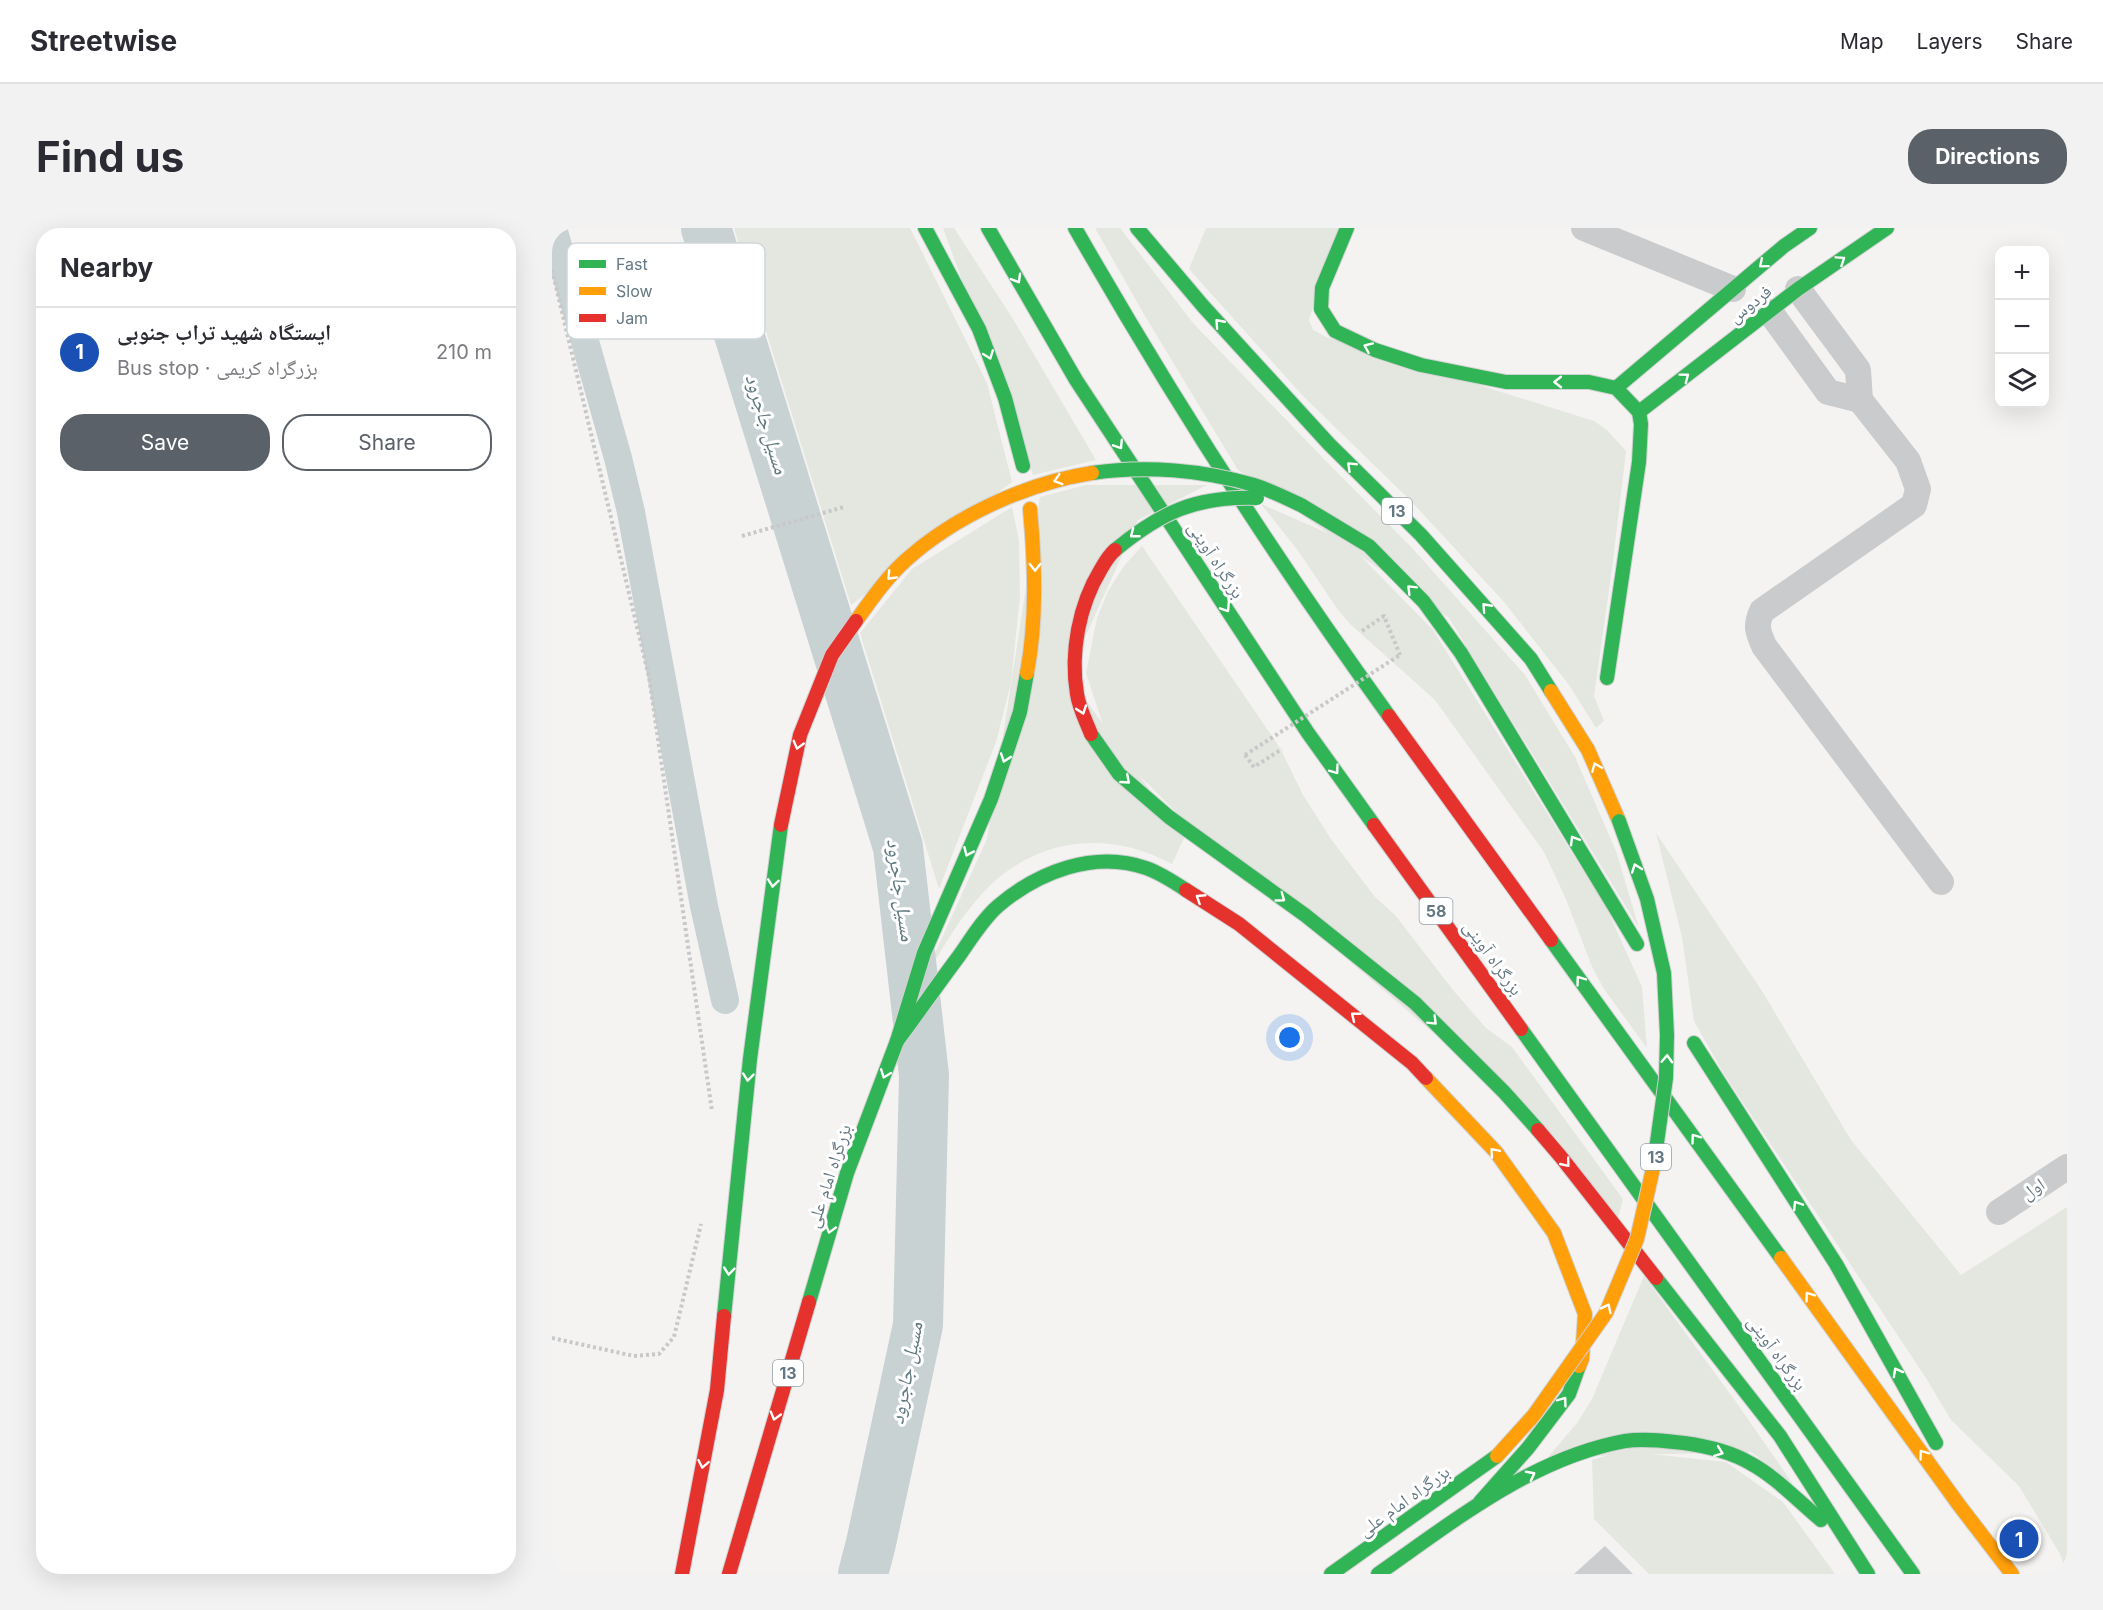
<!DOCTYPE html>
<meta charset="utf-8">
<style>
body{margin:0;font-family:Inter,"Noto Naskh Arabic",sans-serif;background:#f2f2f3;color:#2b2b33}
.controls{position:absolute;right:18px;top:18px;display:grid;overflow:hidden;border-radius:12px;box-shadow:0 6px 24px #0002}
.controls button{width:54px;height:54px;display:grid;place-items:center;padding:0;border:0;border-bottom:2px solid #e1e1e2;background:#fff;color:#2b2b33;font:30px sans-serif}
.you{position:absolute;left:738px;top:810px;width:21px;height:21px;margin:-15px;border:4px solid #fff;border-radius:50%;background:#1a73e8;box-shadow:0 0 0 9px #1a73e833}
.badge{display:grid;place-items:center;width:39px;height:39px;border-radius:50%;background:#5b6168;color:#fff;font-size:20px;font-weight:700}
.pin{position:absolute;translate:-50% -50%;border:3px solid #fff;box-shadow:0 2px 6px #0006}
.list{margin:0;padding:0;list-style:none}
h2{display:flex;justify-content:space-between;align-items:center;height:78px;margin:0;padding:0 24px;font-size:26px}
h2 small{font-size:20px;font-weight:400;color:#7c7c81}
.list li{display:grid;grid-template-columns:39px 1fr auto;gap:18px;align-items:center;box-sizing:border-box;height:90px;padding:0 24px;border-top:2px solid #e1e1e2}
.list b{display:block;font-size:22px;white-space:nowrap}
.list p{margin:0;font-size:20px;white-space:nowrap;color:#7c7c81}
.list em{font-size:20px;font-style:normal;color:#7c7c81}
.actions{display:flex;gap:12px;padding:18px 24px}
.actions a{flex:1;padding:14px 0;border:2px solid #5b6168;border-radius:24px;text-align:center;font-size:21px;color:#5b6168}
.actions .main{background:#5b6168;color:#fff}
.icon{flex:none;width:33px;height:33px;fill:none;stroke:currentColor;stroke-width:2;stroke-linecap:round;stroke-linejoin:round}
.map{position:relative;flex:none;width:1515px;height:1346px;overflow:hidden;border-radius:24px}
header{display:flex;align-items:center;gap:36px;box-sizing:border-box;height:84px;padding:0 30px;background:#fff;border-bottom:2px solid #e1e1e2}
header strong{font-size:28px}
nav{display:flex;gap:33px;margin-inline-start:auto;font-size:21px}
.intro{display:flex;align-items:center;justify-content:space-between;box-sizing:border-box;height:144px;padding:0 36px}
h1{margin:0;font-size:42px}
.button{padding:15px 27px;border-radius:24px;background:#5b6168;color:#fff;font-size:21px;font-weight:700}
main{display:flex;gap:36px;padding:0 36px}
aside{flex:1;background:#fff;border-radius:24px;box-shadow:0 6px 24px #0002}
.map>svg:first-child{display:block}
.green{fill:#e4e6e0}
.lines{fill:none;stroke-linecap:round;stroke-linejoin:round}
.canal{stroke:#c8d2d3;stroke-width:28}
.river{stroke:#c8d2d3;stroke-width:50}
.building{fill:#cccdce}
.fast-casing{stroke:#d0d1d2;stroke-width:16}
.slow-casing{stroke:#d0d1d2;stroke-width:16}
.jam-casing{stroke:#d0d1d2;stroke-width:16}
.path{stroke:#c8c8c9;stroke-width:4;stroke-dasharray:3 3;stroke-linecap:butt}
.street{stroke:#cacbcc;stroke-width:26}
.fast{stroke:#30b455;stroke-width:14}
.slow{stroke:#ff9f0a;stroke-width:14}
.jam{stroke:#e5322d;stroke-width:14}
.fast-bridge-casing{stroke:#d1d1d2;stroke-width:16;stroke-linecap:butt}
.slow-bridge-casing{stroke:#d1d1d2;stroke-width:16;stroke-linecap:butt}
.jam-bridge-casing{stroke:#d1d1d2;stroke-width:16;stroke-linecap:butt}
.path-bridge{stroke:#c8c8c9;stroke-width:4;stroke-dasharray:3 3;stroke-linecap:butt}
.fast-bridge{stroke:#30b455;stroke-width:14}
.slow-bridge{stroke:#ff9f0a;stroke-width:14}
.jam-bridge{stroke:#e5322d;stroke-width:14}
.oneway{stroke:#fff}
.labels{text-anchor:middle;stroke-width:6;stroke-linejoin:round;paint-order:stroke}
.shield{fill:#fff;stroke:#92a0a8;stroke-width:1.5}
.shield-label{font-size:16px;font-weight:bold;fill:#647782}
.street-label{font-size:18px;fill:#647782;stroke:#fff}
.water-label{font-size:20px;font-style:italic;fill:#5f797f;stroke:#fff}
.key{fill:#fff;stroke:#d0d6da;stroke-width:1.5}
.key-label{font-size:16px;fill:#647782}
</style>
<header>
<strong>Streetwise</strong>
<nav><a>Map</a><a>Layers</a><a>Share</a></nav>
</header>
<div class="intro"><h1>Find us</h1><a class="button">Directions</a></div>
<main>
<aside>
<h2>Nearby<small></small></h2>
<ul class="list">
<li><span class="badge" style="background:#1a4fb4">1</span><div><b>ایستگاه شهید تراب جنوبی</b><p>Bus stop · بزرگراه کریمی</p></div><em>210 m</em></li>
</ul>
<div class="actions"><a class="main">Save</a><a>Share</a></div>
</aside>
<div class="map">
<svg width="1515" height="1346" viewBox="0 0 1515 1346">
<rect width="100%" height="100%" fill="#f4f3f2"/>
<!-- green -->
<g class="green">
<path d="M182,0H358L435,155L460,254L299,377Z"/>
<path d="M391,0H402L461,91L544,232L481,247Z"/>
<path d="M543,0H568L641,95L767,226L862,322L973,447L1023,529L1064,623L1087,700L897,390L686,242L593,88Z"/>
<path d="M654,0H787L757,92L761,102L774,109L1042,193L1055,202L1074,223L1060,341L1042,468L1052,493L1044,500L1017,457L952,374L860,274L751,168L637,41Z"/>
<path d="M534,257H655L586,292L516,447L632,610L620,636C554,600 480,610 429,667C404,694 387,727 368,758L435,611L488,269Z"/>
<path d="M709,276L794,313L881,402L1055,681L1090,759L1095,820L1052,761L1041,741L1013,669L992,624L883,472L798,396L786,382L747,324Z"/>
<path d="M460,279L467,312L468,368L459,455L444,514L387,661L308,405L360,341Z"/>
<path d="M590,318L728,520L751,567L779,611L823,669L843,687L901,762L934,800L960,819L1071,971L1066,990L1004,910L627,587L558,518L534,445L545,390L556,363L572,338Z"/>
<path d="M1104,605L1210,763L1299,912L1409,1047L1515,979V1346L1508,1326L1467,1258L1399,1192L1374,1150L1172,846L1142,793L1130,709Z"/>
<path d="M1092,1048L1184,1174L1241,1256L1199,1224L996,1229L1025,1195L1040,1171Z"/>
<path d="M1070,1223L1174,1234L1231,1274L1283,1346H1097L1042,1291L1040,1232Z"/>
</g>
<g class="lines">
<!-- canal -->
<path class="canal" d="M1,0L66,230L79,284L152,678L173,772"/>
<!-- river -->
<path class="river" d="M154,0L346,619L372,847L366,1097L319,1315L311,1346"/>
</g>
<!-- building -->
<path class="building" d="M1053,1318L1081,1346H1022Z"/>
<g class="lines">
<defs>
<g id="fast">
<path d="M373,0L427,101L453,170L471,238"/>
<path d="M436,0L524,152L756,505L822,597"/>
<path d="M523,0C619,168 724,332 837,488"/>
<path d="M585,0L651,78L777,216L869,307L979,431L999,463"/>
<path d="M795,0L770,60L769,81L783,103L823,122L869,137L954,154H1037L1064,160L1087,184L1089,196L1087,234L1055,450"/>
<path d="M1064,160L1232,18L1258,0"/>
<path d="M1087,184L1246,61L1335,0"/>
<path d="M749,277L817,318L872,374L909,425L1085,716"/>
<path d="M539,506L567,546L617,589L753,687L863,775L952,864L986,902"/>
<path d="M999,712L1229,1030"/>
<path d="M969,801L1361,1346"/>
<path d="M345,813C366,785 386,756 407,728C419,711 431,691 446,678C486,644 542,622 594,640C608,645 622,654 634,662"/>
<path d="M1142,815L1284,1036L1384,1215"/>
<path d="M1104,1050L1228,1208L1316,1346"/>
<path d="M257,1074L295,945L345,813L372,725L439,571L468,484L475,445"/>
<path d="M172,1088L198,831L229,597"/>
<path d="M928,1274L976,1220L1017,1166L1027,1138"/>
<path d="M779,1346L945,1228"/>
<path d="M826,1346C902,1293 980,1230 1073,1213C1092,1210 1114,1213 1132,1215C1154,1218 1179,1224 1198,1235C1224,1249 1246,1273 1269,1292"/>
</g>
<g id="slow">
<path d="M475,445C485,391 483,336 478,281"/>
<path d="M999,463L1036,522L1067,593"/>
<path d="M874,850L944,924L1002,1005L1033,1086L1030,1131L1027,1138"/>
<path d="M1229,1030L1407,1277L1460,1346"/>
</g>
<g id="jam">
<path d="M837,488L999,712"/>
<path d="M822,597L969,801"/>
<path d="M634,662L687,696L860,835L874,850"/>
<path d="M986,902L1009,929L1104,1050"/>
<path d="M130,1346L165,1162L172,1088"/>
<path d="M177,1346L257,1074"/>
</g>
</defs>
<!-- fast casing -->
<use href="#fast" class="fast-casing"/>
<!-- slow casing -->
<use href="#slow" class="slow-casing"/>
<!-- jam casing -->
<use href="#jam" class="jam-casing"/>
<!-- path -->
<g class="path">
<path d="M0,42L97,449L160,883"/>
<path d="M190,308L292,279"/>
<path d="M810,403L832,388L848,427"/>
<path d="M693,527L702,539L730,521"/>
<path d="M0,1110L82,1128L107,1126L122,1109L149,996"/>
</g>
<!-- street -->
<g class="street">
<path d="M1032,0L1181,61"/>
<path d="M1246,61L1306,142L1308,172L1356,233L1366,261L1362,277L1210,383C1203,398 1206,404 1212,418L1389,654"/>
<path d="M1218,84L1276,164L1308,172"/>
<path d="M1447,984L1515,939"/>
</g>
<!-- fast -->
<use href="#fast" class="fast"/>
<!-- slow -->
<use href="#slow" class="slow"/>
<!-- jam -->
<use href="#jam" class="jam"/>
<defs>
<g id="fast-bridge">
<path d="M540,245C593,237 651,242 702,257C718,262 734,270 749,277"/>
<path d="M563,322C609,284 644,268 705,270"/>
<path d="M1067,593L1095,671L1112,745L1115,807L1114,850L1102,936"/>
</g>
<g id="slow-bridge">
<path d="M304,393C319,372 334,350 354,332C403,288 475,255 540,245"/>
<path d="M945,1228L982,1187L1054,1085L1085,1011L1102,936"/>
</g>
<g id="jam-bridge">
<path d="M539,506C534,493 527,480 525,466C518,424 527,377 549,341C553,334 557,327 563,322"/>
<path d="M229,597L248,507L280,427L304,393"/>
</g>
</defs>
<!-- fast-bridge casing -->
<use href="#fast-bridge" class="fast-bridge-casing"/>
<!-- slow-bridge casing -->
<use href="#slow-bridge" class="slow-bridge-casing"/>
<!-- jam-bridge casing -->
<use href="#jam-bridge" class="jam-bridge-casing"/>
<!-- path-bridge -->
<path class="path-bridge" d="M693,527L848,427"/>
<!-- fast-bridge -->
<use href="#fast-bridge" class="fast-bridge"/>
<!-- slow-bridge -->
<use href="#slow-bridge" class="slow-bridge"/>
<!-- jam-bridge -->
<use href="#jam-bridge" class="jam-bridge"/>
</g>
<!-- one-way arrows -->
<defs><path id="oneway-chevron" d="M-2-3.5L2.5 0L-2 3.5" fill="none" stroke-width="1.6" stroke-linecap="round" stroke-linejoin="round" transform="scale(1.5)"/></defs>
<g class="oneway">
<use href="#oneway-chevron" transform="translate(1289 32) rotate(-34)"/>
<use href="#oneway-chevron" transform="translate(1211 36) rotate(140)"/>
<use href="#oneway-chevron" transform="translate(465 51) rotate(60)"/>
<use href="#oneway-chevron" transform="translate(667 95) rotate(-132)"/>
<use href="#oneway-chevron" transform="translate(816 119) rotate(-156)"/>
<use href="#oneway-chevron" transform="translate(437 127) rotate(69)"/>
<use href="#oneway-chevron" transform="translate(1133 149) rotate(-37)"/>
<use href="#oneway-chevron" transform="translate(1006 154) rotate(-180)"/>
<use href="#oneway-chevron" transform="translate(567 217) rotate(57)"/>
<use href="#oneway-chevron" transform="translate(799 238) rotate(-136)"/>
<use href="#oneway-chevron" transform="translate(506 252) rotate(163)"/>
<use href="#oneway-chevron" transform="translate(582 306) rotate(142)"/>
<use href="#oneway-chevron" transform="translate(483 339) rotate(90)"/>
<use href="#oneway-chevron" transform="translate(339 348) rotate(133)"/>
<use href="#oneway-chevron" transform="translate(859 361) rotate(-135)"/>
<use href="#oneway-chevron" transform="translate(934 379) rotate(-132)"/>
<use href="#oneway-chevron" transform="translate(674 380) rotate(57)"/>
<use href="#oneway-chevron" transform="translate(530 482) rotate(71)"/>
<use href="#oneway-chevron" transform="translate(246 517) rotate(105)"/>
<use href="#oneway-chevron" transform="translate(453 530) rotate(109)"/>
<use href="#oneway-chevron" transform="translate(1044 539) rotate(-113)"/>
<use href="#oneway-chevron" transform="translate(783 542) rotate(54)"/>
<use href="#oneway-chevron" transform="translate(574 552) rotate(41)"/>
<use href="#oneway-chevron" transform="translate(1022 612) rotate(-121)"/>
<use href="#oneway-chevron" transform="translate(416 624) rotate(114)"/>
<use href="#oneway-chevron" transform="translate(1084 640) rotate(-110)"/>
<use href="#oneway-chevron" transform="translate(221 655) rotate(98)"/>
<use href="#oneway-chevron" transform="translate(648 670) rotate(-147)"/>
<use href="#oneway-chevron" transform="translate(729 670) rotate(36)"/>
<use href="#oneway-chevron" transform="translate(1028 752) rotate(-126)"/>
<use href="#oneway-chevron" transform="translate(803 788) rotate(-141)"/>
<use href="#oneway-chevron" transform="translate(881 793) rotate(45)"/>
<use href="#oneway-chevron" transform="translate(1115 831) rotate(-88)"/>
<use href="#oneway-chevron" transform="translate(333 846) rotate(111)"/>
<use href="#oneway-chevron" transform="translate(196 849) rotate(96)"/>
<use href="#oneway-chevron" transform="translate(1143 910) rotate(-126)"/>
<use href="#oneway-chevron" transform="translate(942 924) rotate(-130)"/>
<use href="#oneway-chevron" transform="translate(1014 935) rotate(51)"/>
<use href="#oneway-chevron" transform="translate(1245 977) rotate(-123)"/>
<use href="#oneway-chevron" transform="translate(278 1001) rotate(106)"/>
<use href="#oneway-chevron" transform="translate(177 1043) rotate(96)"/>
<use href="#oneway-chevron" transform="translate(1257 1068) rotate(-126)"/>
<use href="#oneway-chevron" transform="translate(1055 1080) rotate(-64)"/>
<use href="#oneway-chevron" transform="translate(1345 1144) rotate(-119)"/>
<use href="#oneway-chevron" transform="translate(1011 1173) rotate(-54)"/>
<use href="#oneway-chevron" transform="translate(223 1188) rotate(106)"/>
<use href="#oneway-chevron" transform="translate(1167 1224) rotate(20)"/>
<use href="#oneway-chevron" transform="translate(1371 1226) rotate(-126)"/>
<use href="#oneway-chevron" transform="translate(151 1236) rotate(101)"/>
<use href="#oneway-chevron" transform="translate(979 1247) rotate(-28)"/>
</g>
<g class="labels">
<!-- shield labels -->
<g class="shield">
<rect x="830" y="270" width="30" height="26" rx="4.5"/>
<rect x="867.5" y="670" width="33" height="26" rx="4.5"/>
<rect x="1089" y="916" width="30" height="26" rx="4.5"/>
<rect x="221" y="1132" width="30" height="26" rx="4.5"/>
</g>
<g class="shield-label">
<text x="845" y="289">13</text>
<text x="884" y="689">58</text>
<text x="1104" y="935">13</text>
<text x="236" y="1151">13</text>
</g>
<!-- street labels -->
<g class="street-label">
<text transform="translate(1198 76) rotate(-38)" y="6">فردوس</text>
<text transform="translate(664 332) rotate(57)" y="6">بزرگراه آوینی</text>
<text transform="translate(941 730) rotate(54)" y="6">بزرگراه آوینی</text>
<text transform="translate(277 948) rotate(-72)" y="6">بزرگراه امام علی</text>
<text transform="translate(1481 961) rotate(-33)" y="6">اول</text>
<text transform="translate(1225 1125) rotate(54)" y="6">بزرگراه آوینی</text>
<text transform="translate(852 1273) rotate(-36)" y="6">بزرگراه امام علی</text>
</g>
<!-- water labels -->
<g class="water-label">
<text transform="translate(215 196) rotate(73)" y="7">مسیل جاجرود</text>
<text transform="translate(349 662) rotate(82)" y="7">مسیل جاجرود</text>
<text transform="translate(354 1145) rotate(-79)" y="7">مسیل جاجرود</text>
</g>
</g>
<!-- legend -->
<rect x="15" y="15" width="198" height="96" rx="9" class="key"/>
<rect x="27" y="32" width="27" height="8" fill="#30b455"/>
<rect x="27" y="59" width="27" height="8" fill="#ff9f0a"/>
<rect x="27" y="86" width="27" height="8" fill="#e5322d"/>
<g class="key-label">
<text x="64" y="42">Fast</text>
<text x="64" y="69">Slow</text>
<text x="64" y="96">Jam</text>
</g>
</svg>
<div class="controls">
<button>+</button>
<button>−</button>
<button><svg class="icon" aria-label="layers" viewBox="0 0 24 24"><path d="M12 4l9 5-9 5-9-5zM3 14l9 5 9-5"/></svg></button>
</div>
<div class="you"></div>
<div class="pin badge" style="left:1467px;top:1311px;background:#1a4fb4">1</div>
</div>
</main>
